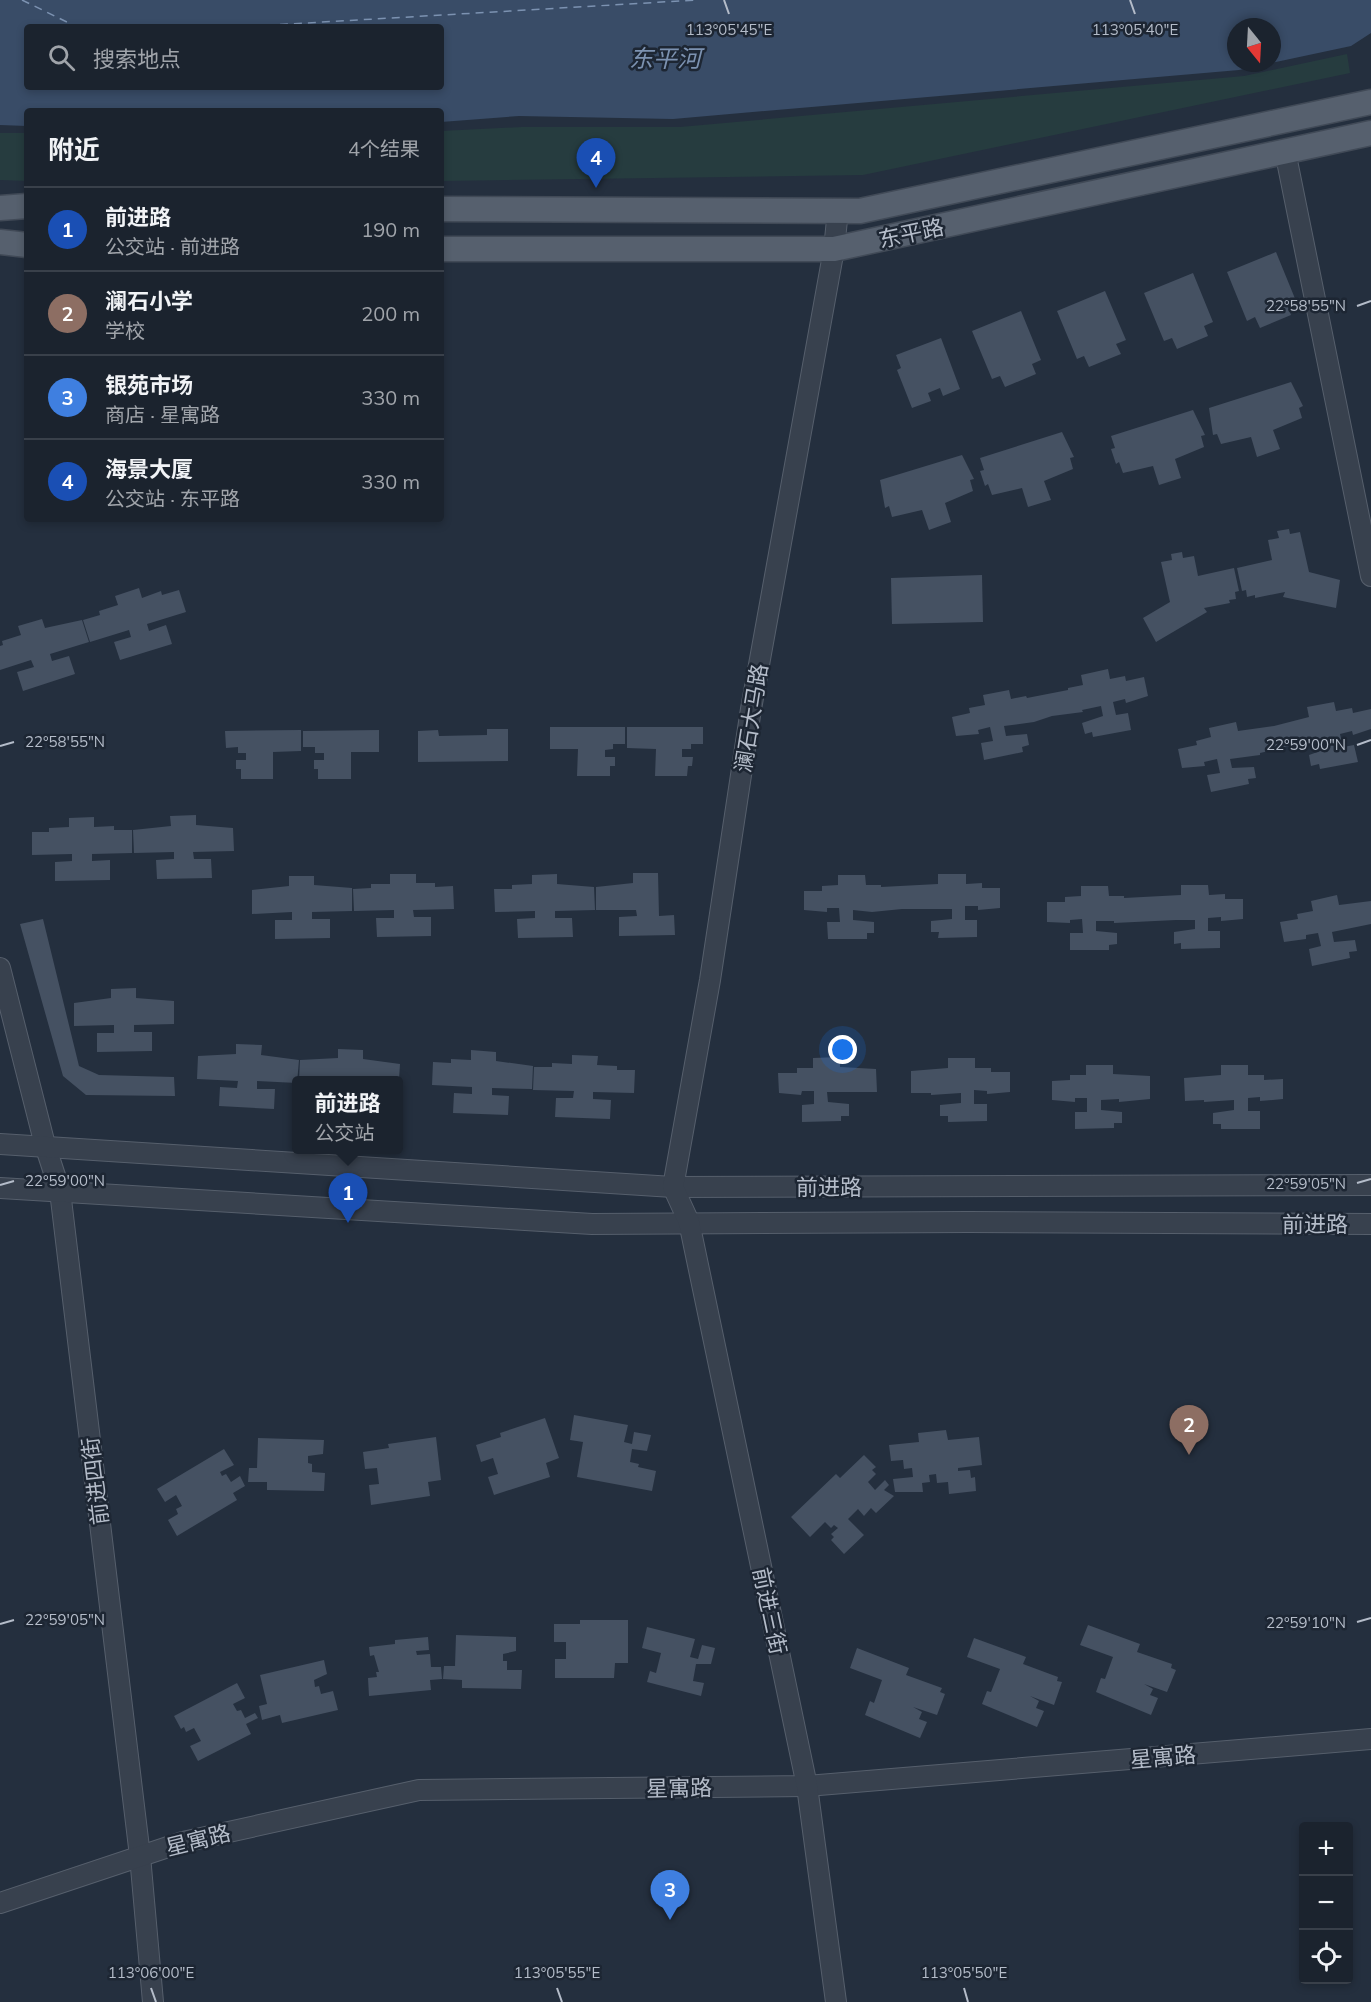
<!DOCTYPE html>
<html lang="zh">
<meta charset="utf-8">
<style>
body{margin:0;font-family:Mulish,"Noto Sans SC",sans-serif;background:#282f3a;color:#f1f3f6}
.controls{position:absolute;right:18px;bottom:18px;display:grid;overflow:hidden;border-radius:6px;box-shadow:0 3px 9px #0003}
.controls button{width:54px;height:54px;display:grid;place-items:center;padding:0;border:0;border-bottom:2px solid #39404a;background:#1b232e;color:#f1f3f6;font:30px sans-serif}
.compass{position:absolute;left:1227px;top:18px;width:54px;height:54px;border-radius:50%;background:#1b232e;box-shadow:0 3px 9px #0003;rotate:162deg}
.you{position:absolute;left:843px;top:1050px;width:21px;height:21px;margin:-15px;border:4px solid #fff;border-radius:50%;background:#1a73e8;box-shadow:0 0 0 9px #1a73e833}
.badge{display:grid;place-items:center;width:39px;height:39px;border-radius:50%;background:#8ab4f8;color:#fff;font-size:20px;font-weight:700}
.pin{position:absolute;translate:-50% -50px;filter:drop-shadow(0 2px 3px #0008)}
.pin::after{content:'';position:absolute;top:32px;width:21px;height:18px;background:inherit;clip-path:polygon(0 0,100% 0,50% 100%)}
.popup{position:absolute;left:292px;top:1076px;width:111px;height:78px;box-sizing:border-box;display:grid;place-content:center;border-radius:6px;background:#1b232e;filter:drop-shadow(0 2px 4px #0005);font-size:20px;white-space:nowrap;color:#a0a4aa}
.popup b{font-size:22px;color:#f1f3f6}
.popup::after{content:'';position:absolute;left:50%;top:100%;margin-left:-12px;border:12px solid transparent;border-top-color:#1b232e}
.list{margin:0;padding:0;list-style:none}
h2{display:flex;justify-content:space-between;align-items:center;height:78px;margin:0;padding:0 24px;font-size:26px}
h2 small{font-size:20px;font-weight:400;color:#a0a4aa}
.list li{display:grid;grid-template-columns:39px 1fr auto;gap:18px;align-items:center;box-sizing:border-box;height:84px;padding:0 24px;border-top:2px solid #39404a}
.list b{display:block;font-size:22px;white-space:nowrap}
.list p{margin:0;font-size:20px;white-space:nowrap;color:#a0a4aa}
.list em{font-size:20px;font-style:normal;color:#a0a4aa}
.icon{flex:none;width:33px;height:33px;fill:none;stroke:currentColor;stroke-width:2;stroke-linecap:round;stroke-linejoin:round}
.map{position:relative;flex:none;width:1371px;height:2002px;overflow:hidden}
.search{position:absolute;background:#1b232e;box-shadow:0 3px 9px #0003;left:24px;top:24px;width:420px;height:66px;display:flex;align-items:center;gap:15px;box-sizing:border-box;padding:0 21px;border-radius:6px;color:#a0a4aa;font-size:22px}
.panel{position:absolute;background:#1b232e;box-shadow:0 3px 9px #0003;left:24px;top:108px;width:420px;height:414px;border-radius:6px}
.map>svg:first-child{display:block}
.green{fill:#263c3f}
.water{fill:#394c67;fill-rule:evenodd}
.lines{fill:none;stroke-linecap:round;stroke-linejoin:round}
.ferry{stroke:#7c92b1;stroke-width:1.5;stroke-dasharray:8 6;stroke-linecap:butt}
.building{fill:#455162}
.minor-casing{stroke:#565f6c;stroke-width:22}
.major-casing{stroke:#414a57;stroke-width:27}
.minor{stroke:#38414e;stroke-width:20}
.major{stroke:#56606e;stroke-width:24}
.ticks{fill:none;stroke:#b4bcc9;stroke-width:2}
.labels{text-anchor:middle;stroke-width:5;stroke-linejoin:round;paint-order:stroke}
.street-label{font-size:22px;fill:#b4bcc9;stroke:#1d2633}
.water-label{font-size:24px;font-style:italic;fill:#7c92b1;stroke:#1d2633}
.ticks-label{font-size:15px;text-anchor:middle;fill:#b4bcc9;stroke:#1d2633;stroke-width:5;stroke-linejoin:round;paint-order:stroke}
</style>
<div class="map">
<svg width="1371" height="2002" viewBox="0 0 1371 2002">
<rect width="100%" height="100%" fill="#242f3e"/>
<!-- green -->
<g class="green">
<path d="M1347,54L1350,73L863,175L441,181V131L522,127H680L1244,76Z"/>
<path d="M0,133H27V181L0,180Z"/>
</g>
<!-- water -->
<path class="water" d="M0,0H1371V33L1351,46L1239,70L673,119L519,116L441,122V111H27V126L0,125ZM27,27H441V87H27ZM1236,27H1272V63H1236Z"/>
<g class="lines">
<!-- ferry -->
<g class="ferry">
<path d="M22,0L77,27"/>
<path d="M238,27L697,0"/>
</g>
</g>
<!-- building -->
<g class="building">
<path d="M1276,252L1296,301L1287,305L1291,315L1260,328L1255,317L1247,321L1227,272Z"/>
<path d="M1193,273L1213,322L1204,326L1208,336L1177,349L1172,338L1164,341L1144,293Z"/>
<path d="M1105,291L1126,340L1116,344L1121,354L1089,367L1084,356L1077,359L1057,311Z"/>
<path d="M1021,311L1041,360L1032,364L1036,374L1005,387L1000,376L992,379L972,331Z"/>
<path d="M941,338L960,389L943,396L940,388L928,393L931,401L912,408L897,370L901,368L896,355Z"/>
<path d="M1291,382L1303,406L1299,408L1302,418L1273,430L1280,449L1257,457L1251,437L1221,444L1217,434L1213,435L1209,408Z"/>
<path d="M1193,410L1205,435L1201,436L1204,447L1175,459L1181,478L1159,485L1153,466L1123,473L1119,462L1116,464L1111,449L1115,448L1111,436Z"/>
<path d="M1062,432L1074,457L1070,458L1073,469L1044,481L1051,500L1028,507L1022,488L992,495L988,484L985,486L980,471L984,470L980,458Z"/>
<path d="M962,455L974,479L970,480L973,491L945,503L951,522L929,530L922,510L892,517L889,506L885,508L880,480Z"/>
<path d="M1289,529L1290,534L1300,532L1309,572L1340,580L1336,608L1283,597L1285,592L1255,598V595L1247,597L1246,590L1242,591L1237,568L1272,560L1268,540L1279,538L1277,531Z"/>
<path d="M1182,552L1183,558L1194,556L1198,576L1234,568L1239,591L1235,592L1236,599L1229,600L1230,603L1204,608L1207,612L1156,642L1143,618L1170,602L1161,562L1172,560L1171,554Z"/>
<path d="M982,575L983,622L892,624L891,578Z"/>
<path d="M139,588L142,598L161,591L162,595L179,590L186,612L147,624L149,631L166,625L172,644L120,660L114,642L131,637L129,630L90,642L83,620L100,615L99,611L118,605L115,596Z"/>
<path d="M42,619L45,628L82,620L89,642L50,654L52,661L69,656L75,674L23,691L17,672L34,667L31,660L0,670V646L3,645L2,641L21,635L18,626Z"/>
<path d="M1108,669L1110,679L1125,676L1126,681L1144,677L1148,696L1126,703L1125,699L1113,702L1116,715L1128,713L1131,730L1093,737L1092,732L1085,734L1082,723L1103,716L1101,706L1082,710L1083,712L1052,716L1034,722L1004,726L1006,736L1027,734L1029,745L1022,747L1023,752L984,760L981,743L993,741L990,727L978,730L979,734L956,736L952,717L970,713L969,708L985,705L983,695L1009,690L1011,699L1026,696L1027,698L1068,690V688L1083,685L1081,675Z"/>
<path d="M1334,702L1336,711L1352,708L1353,713L1371,709V729L1353,735L1352,731L1340,734L1343,747L1354,745L1358,762L1320,769L1319,764L1311,766L1309,755L1329,748L1327,739L1298,746V744L1260,753V755L1230,759L1232,768L1254,767L1256,778L1248,779L1249,784L1211,792L1207,775L1220,773L1217,759L1204,762L1205,766L1182,768L1178,749L1197,745L1196,741L1211,737L1209,728L1236,722L1238,731L1274,726L1309,717L1307,707Z"/>
<path d="M550,727H625V744H613V749L605,750V757H615V766H610V776H577L578,749H550Z"/>
<path d="M627,727H703V744H691V749H682V757H693L692,766H688L687,776H655L656,749L627,748Z"/>
<path d="M487,729H508V761L418,762V731L438,730L439,736L487,735Z"/>
<path d="M301,730V751L273,752V779H241V769H236V760H246V753H238V747L226,748L225,731Z"/>
<path d="M379,730V752H351V779H318V769H314V760H324V753H315V747H303V731Z"/>
<path d="M196,815V825L233,828L234,851L193,852L194,859H211L212,878L157,879L156,860L174,859V852L134,853L133,830L171,826L170,816Z"/>
<path d="M94,817V827L114,826V830H132V853L92,854V861L110,860V880L55,881V862L72,861V854L32,855V832H49V828L69,827V818Z"/>
<path d="M633,873H658L659,916L674,915L675,935L619,936V917L637,916L636,910H596V887L633,883Z"/>
<path d="M390,874H416V883H435V887L453,886L454,909L413,910L414,917H431V936L377,937L376,918H394V910L354,911L353,889L371,888V884H390Z"/>
<path d="M557,874V884L594,887L595,910L555,911V918H572L573,937L518,938L517,919L535,918V911L495,912L494,889H512V885L532,884V875Z"/>
<path d="M938,874H966V884L982,883V888H1000V908L978,910V906H965V920H977V937L938,938L939,932H931V921L952,919V909H902L872,912L853,910V920L874,922V933H867V939H828L827,922H840L839,908H827V912L804,910V891H822V886L838,885V875H865L866,885H881V887L938,884Z"/>
<path d="M289,876H314V885L352,888V911L312,912V919H330V938L275,939V920H292V912L252,914V890L289,886Z"/>
<path d="M1181,885H1208L1209,895L1225,894V899H1243V919L1221,921V917L1208,918V931H1220V948L1181,949V943L1174,944V932L1195,929V920H1176L1114,923V921H1096V931L1117,933V944L1109,945V950H1070V933H1083L1082,919L1070,920V923L1047,922V902H1065V897L1081,896V886H1108L1109,896H1124V898L1181,895Z"/>
<path d="M1337,895L1339,905L1371,901V924L1332,932L1334,942L1355,940L1357,951L1349,952L1350,958L1312,966L1309,949L1321,946L1318,933L1306,935V939L1284,942L1280,922L1298,919L1297,914L1313,911L1311,901Z"/>
<path d="M43,919L79,1066L99,1075L174,1077L175,1096L86,1095L63,1076L20,924Z"/>
<path d="M136,988V998L174,1001V1024L134,1025V1032H152V1051L97,1052V1033H114V1025L74,1026V1003L111,998V989Z"/>
<path d="M236,1044L262,1045L261,1055L299,1060L297,1083L257,1081V1089H275L274,1109L219,1106L220,1087L237,1088L238,1081L197,1079L198,1056L236,1054Z"/>
<path d="M338,1049L363,1050V1059L400,1064L399,1080H299L300,1060L338,1058Z"/>
<path d="M471,1050L496,1052V1061L533,1066L532,1089L492,1088V1095L509,1096L508,1115L453,1113L454,1093L472,1094V1087L432,1085L433,1062L451,1063V1059L471,1060Z"/>
<path d="M572,1055L598,1056L597,1065L617,1066V1070H635L634,1093L593,1092V1099L611,1100L610,1119L555,1117L556,1098H573L574,1091L533,1090L534,1067H552V1063L572,1064Z"/>
<path d="M840,1057V1067L876,1069L877,1092H827L828,1102L849,1104V1116H841V1121L802,1122V1105L814,1104V1091H802L801,1095L779,1093L778,1073H797V1068H813V1058Z"/>
<path d="M948,1058H975V1068H991V1072H1010V1092L987,1094V1091L974,1090V1104H987V1121L948,1122V1116H940V1105L961,1103V1093L931,1095V1093H911V1071L948,1068Z"/>
<path d="M1086,1065H1113V1074L1150,1076V1099L1119,1102V1099L1101,1100V1110L1122,1112V1123H1114V1128L1075,1129V1112H1087V1098H1075V1102L1052,1100V1081L1070,1080V1075H1086Z"/>
<path d="M1221,1065H1248V1075H1264V1080L1283,1079V1099L1260,1101V1097L1248,1098V1111H1260V1129H1221V1124H1213V1113L1234,1110V1100L1204,1102V1100L1185,1101L1184,1078L1221,1075Z"/>
<path d="M574,1415L628,1425L624,1442L632,1444L634,1432L651,1435L647,1451L632,1449L630,1462L639,1464L638,1467L656,1471L652,1491L577,1477L583,1442L570,1440Z"/>
<path d="M545,1418L559,1458L546,1463L550,1477L494,1495L488,1477L498,1474L493,1458L481,1462L476,1445L501,1437L500,1433Z"/>
<path d="M946,1430L948,1440L979,1437L982,1465L958,1468V1471L970,1470L971,1478L975,1477L976,1491L949,1494L948,1482L937,1483L936,1474L929,1475L930,1482L922,1483L923,1492H895L893,1479L913,1477L912,1468L904,1469L903,1460L891,1461L889,1445L919,1442L918,1433Z"/>
<path d="M436,1437L441,1480L428,1482L430,1496L371,1505L369,1485L379,1484L377,1468L365,1469L363,1452L389,1448L388,1444Z"/>
<path d="M258,1438L324,1440L323,1454L308,1456V1463L312,1464V1472L325,1473L324,1491L267,1490V1482H248L249,1468H257Z"/>
<path d="M224,1449L234,1465L220,1472L222,1476L226,1474L231,1482L240,1476L245,1486L233,1493L237,1500L177,1536L168,1520L178,1514L176,1509L182,1506L176,1495L165,1502L157,1489Z"/>
<path d="M864,1455L876,1467L872,1470L876,1474L868,1482L875,1490L885,1480L889,1485L884,1490L894,1496L876,1513L871,1508L864,1516L858,1509L848,1519L864,1535L844,1554L831,1540L834,1537L831,1534L838,1528L834,1525L831,1528L825,1522L810,1537L791,1517L836,1474L840,1478Z"/>
<path d="M580,1620H628V1663H615L614,1678H555V1659H566V1642H554V1624H580Z"/>
<path d="M1088,1625L1140,1644L1137,1652L1172,1664L1171,1668L1176,1670L1167,1692L1144,1684L1153,1689L1150,1695L1158,1698L1151,1715L1096,1692L1101,1678L1105,1679L1113,1657L1080,1645Z"/>
<path d="M647,1627L695,1639L690,1657L698,1659L702,1645L715,1648L711,1664H696L693,1681L704,1683L701,1696L647,1682L650,1671L656,1673L661,1653L642,1648Z"/>
<path d="M456,1635L516,1637V1651L503,1654V1661H507V1670H522L521,1689L462,1688V1680L443,1679L444,1666H455Z"/>
<path d="M428,1637L429,1650L416,1651L417,1655L430,1654L431,1667H441L442,1679L430,1680L431,1690L369,1696L368,1678L377,1677L376,1672H379L374,1655L370,1656L369,1647L395,1644V1640Z"/>
<path d="M974,1638L1026,1657L1023,1664L1058,1677L1057,1681L1062,1682L1054,1705L1030,1696L1039,1701L1036,1708L1044,1711L1037,1727L982,1704L987,1691L991,1692L1000,1669L967,1657Z"/>
<path d="M857,1648L909,1668L906,1675L942,1688L940,1692L945,1694L937,1715L913,1707L922,1712L919,1719L927,1722L920,1738L865,1715L870,1701L874,1703L882,1680L850,1668Z"/>
<path d="M324,1660L327,1674L314,1680L315,1687L319,1686L321,1694L333,1691L338,1710L282,1723L280,1715L262,1720L259,1706L267,1704L260,1675Z"/>
<path d="M237,1683L245,1698L233,1704L237,1711L241,1710L245,1718L255,1713L258,1718L246,1724L251,1734L198,1761L190,1746L201,1741L194,1728L186,1732L184,1727L181,1729L174,1716Z"/>
</g>
<g class="lines">
<defs>
<g id="minor">
<path d="M1285,151L1371,576"/>
<path d="M0,968L45,1145L60,1191L140,1856L153,2002"/>
<path d="M0,1144L673,1187L1371,1185"/>
<path d="M0,1188L592,1224L968,1222L1371,1224"/>
<path d="M0,1903L183,1842L419,1790L807,1786L1371,1739"/>
<path d="M836,2002L807,1786L689,1222L673,1187L710,980L751,709L834,249L838,210"/>
</g>
<g id="major">
<path d="M0,208L27,206"/>
<path d="M441,209L860,211L1371,102"/>
<path d="M0,242L27,245"/>
<path d="M441,249H834L1371,133"/>
</g>
</defs>
<!-- minor casing -->
<use href="#minor" class="minor-casing"/>
<!-- major casing -->
<use href="#major" class="major-casing"/>
<!-- minor -->
<use href="#minor" class="minor"/>
<!-- major -->
<use href="#major" class="major"/>
</g>
<!-- ticks -->
<path class="ticks" d="M724,0L729,14M1130,0L1135,14M1357,306L1371,301M1357,745L1371,740M0,746L14,742M1357,1183L1371,1179M0,1185L14,1181M1357,1622L1371,1618M0,1624L14,1620M151,1988L156,2002M557,1988L562,2002M964,1988L968,2002"/>
<g class="labels">
<!-- street labels -->
<g class="street-label">
<text transform="translate(911 233) rotate(-12)" y="8">东平路</text>
<text transform="translate(751 718) rotate(-81)" y="8">澜石大马路</text>
<text x="829" y="1195">前进路</text>
<text x="1315" y="1232">前进路</text>
<text transform="translate(95 1481) rotate(-97)" y="8">前进四街</text>
<text transform="translate(770 1611) rotate(78)" y="8">前进三街</text>
<text transform="translate(1163 1757) rotate(-5)" y="8">星寓路</text>
<text transform="translate(679 1788) rotate(-1)" y="8">星寓路</text>
<text transform="translate(198 1840) rotate(-14)" y="8">星寓路</text>
</g>
<!-- water labels -->
<g class="water-label">
<text x="665" y="67">东平河</text>
</g>
</g>
<g class="ticks-label">
<text x="729" y="35">113°05'45"E</text>
<text x="1135" y="35">113°05'40"E</text>
<text x="1306" y="311">22°58'55"N</text>
<text x="65" y="747">22°58'55"N</text>
<text x="1306" y="750">22°59'00"N</text>
<text x="65" y="1186">22°59'00"N</text>
<text x="1306" y="1189">22°59'05"N</text>
<text x="65" y="1625">22°59'05"N</text>
<text x="1306" y="1628">22°59'10"N</text>
<text x="151" y="1978">113°06'00"E</text>
<text x="557" y="1978">113°05'55"E</text>
<text x="964" y="1978">113°05'50"E</text>
</g>
</svg>
<div class="controls">
<button>+</button>
<button>−</button>
<button><svg class="icon" aria-label="locate" viewBox="0 0 24 24"><circle cx="12" cy="12" r="6"/><path d="M12 2v4M12 18v4M2 12h4M18 12h4"/></svg></button>
</div>
<svg class="compass" viewBox="-18 -18 36 36"><path d="M0-13l5 13h-10z" fill="#e53935"/><path d="M0 13l5-13h-10z" fill="#a0a4aa"/></svg>
<div class="you"></div>
<div class="pin badge" style="left:348px;top:1223px;background:#1a4fb4">1</div>
<div class="popup"><b>前进路</b>公交站</div>
<div class="pin badge" style="left:1189px;top:1455px;background:#8d6e63">2</div>
<div class="pin badge" style="left:670px;top:1920px;background:#3f7fe0">3</div>
<div class="pin badge" style="left:596px;top:188px;background:#1a4fb4">4</div>
<div class="search"><svg class="icon" aria-label="search" viewBox="0 0 24 24"><circle cx="10" cy="10" r="6"/><path d="M15 15l6 6"/></svg>搜索地点</div>
<section class="panel">
<h2>附近<small>4个结果</small></h2>
<ul class="list">
<li><span class="badge" style="background:#1a4fb4">1</span><div><b>前进路</b><p>公交站 · 前进路</p></div><em>190 m</em></li>
<li><span class="badge" style="background:#8d6e63">2</span><div><b>澜石小学</b><p>学校</p></div><em>200 m</em></li>
<li><span class="badge" style="background:#3f7fe0">3</span><div><b>银苑市场</b><p>商店 · 星寓路</p></div><em>330 m</em></li>
<li><span class="badge" style="background:#1a4fb4">4</span><div><b>海景大厦</b><p>公交站 · 东平路</p></div><em>330 m</em></li>
</ul>
</section>
</div>
